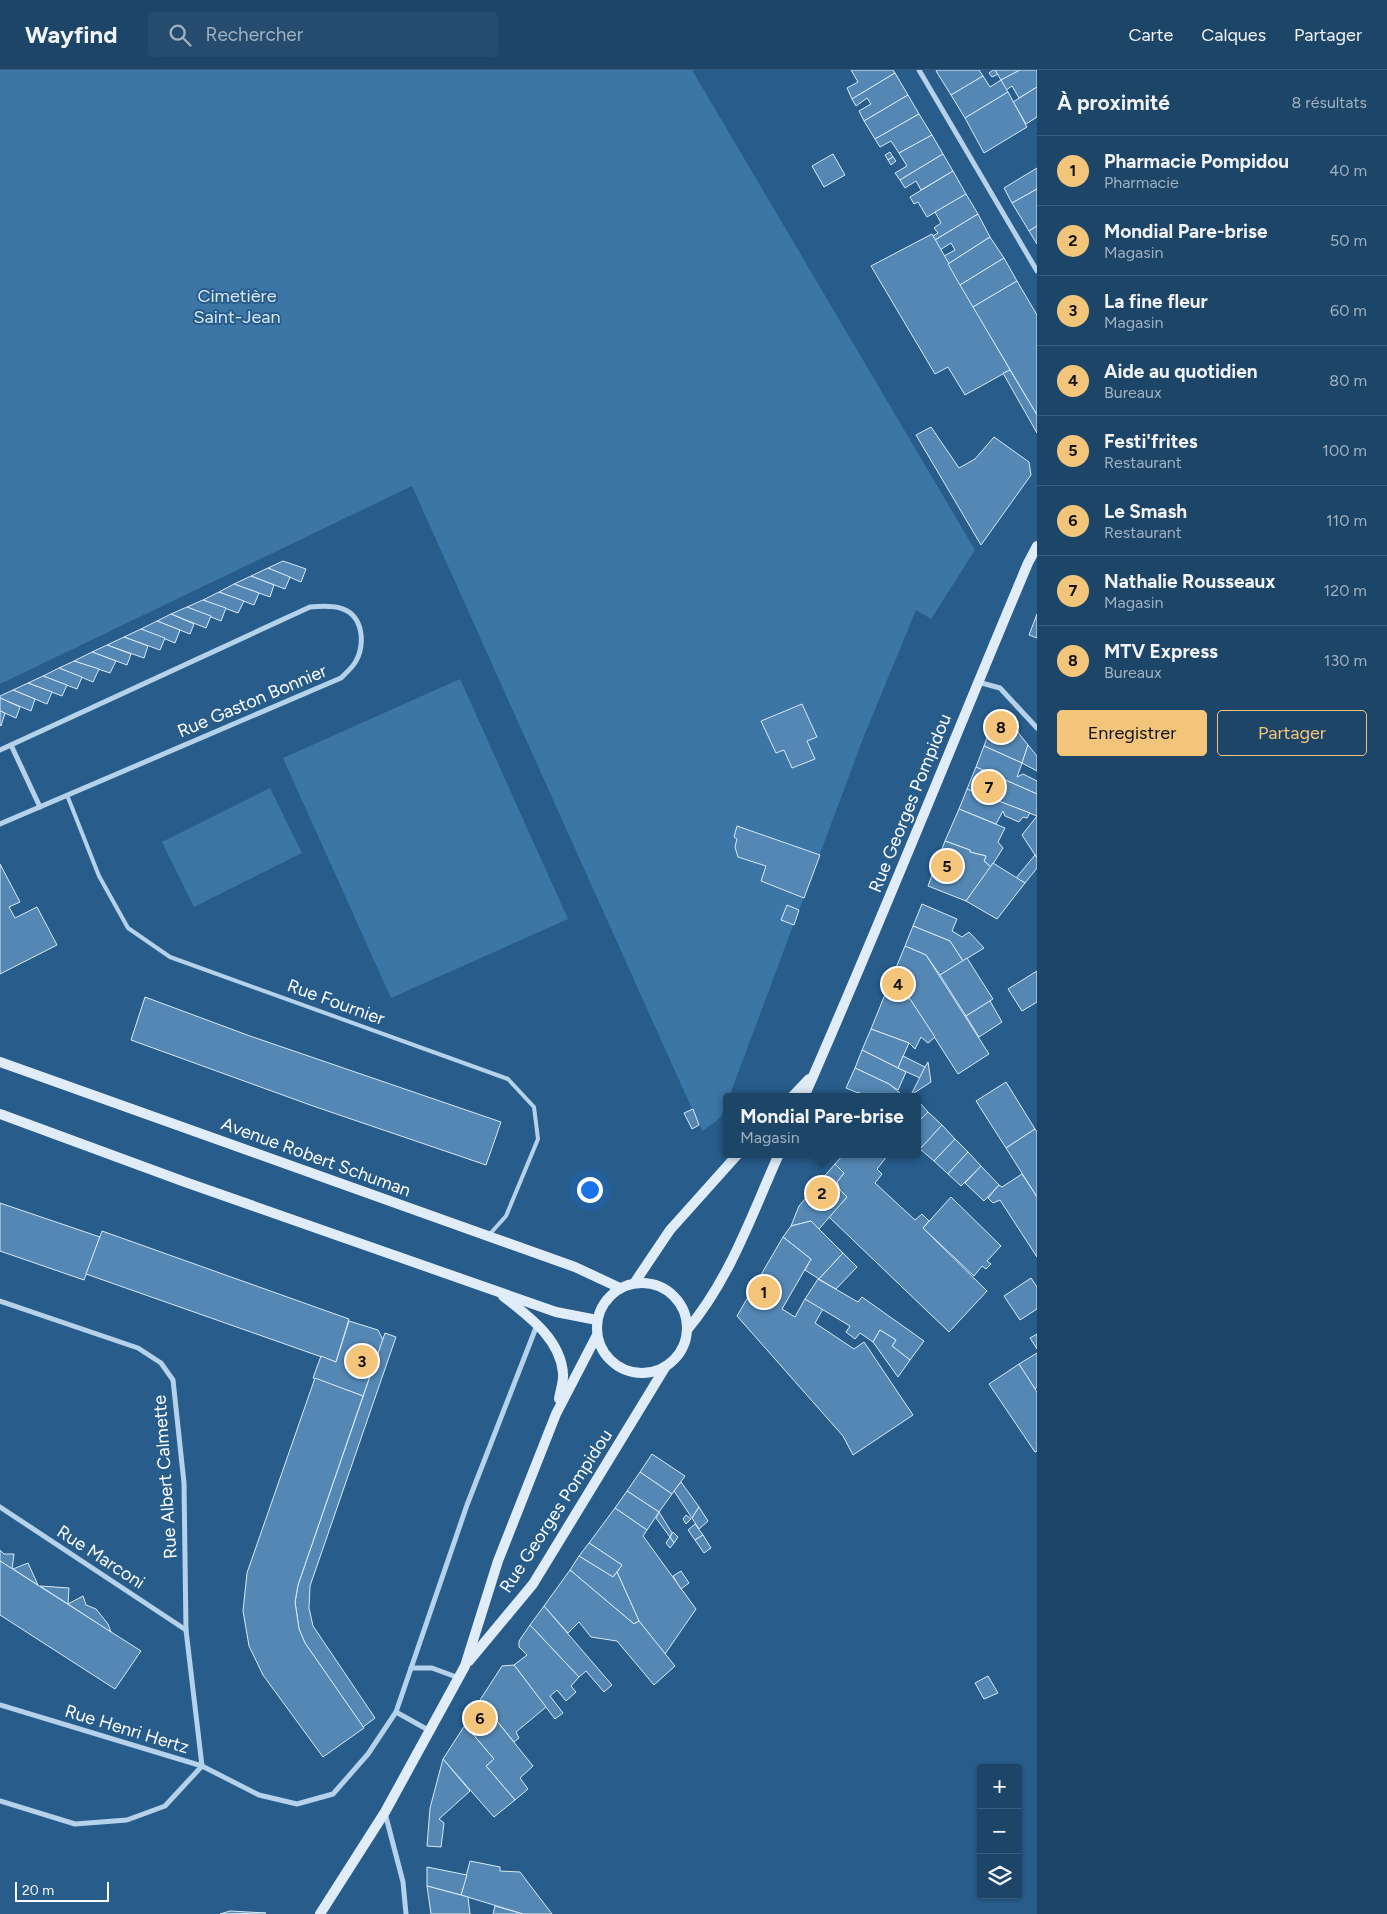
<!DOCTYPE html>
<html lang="fr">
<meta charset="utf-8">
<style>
body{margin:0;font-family:Figtree,sans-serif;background:#254c6e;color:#f1f3f6}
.controls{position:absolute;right:15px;bottom:15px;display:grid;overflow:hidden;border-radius:5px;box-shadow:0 1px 4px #0004}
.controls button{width:45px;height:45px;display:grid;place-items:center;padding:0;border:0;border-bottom:1px solid #3b5d7c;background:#1d4568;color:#f1f3f6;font:25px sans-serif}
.scale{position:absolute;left:15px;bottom:12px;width:94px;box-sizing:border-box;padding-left:5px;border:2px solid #fff;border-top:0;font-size:14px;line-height:18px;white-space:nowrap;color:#fff;-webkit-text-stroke:4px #275c8b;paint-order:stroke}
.you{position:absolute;left:589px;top:1119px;width:18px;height:18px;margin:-12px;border:4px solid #fff;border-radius:50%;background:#1a73e8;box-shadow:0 0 0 8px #1a73e833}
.badge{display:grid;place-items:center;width:32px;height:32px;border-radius:50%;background:#f2c57b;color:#111;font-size:16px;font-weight:700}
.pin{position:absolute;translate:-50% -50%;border:2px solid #fff;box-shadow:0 1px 5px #0006}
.popup{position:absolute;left:723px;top:1023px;width:198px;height:65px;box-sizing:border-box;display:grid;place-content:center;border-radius:5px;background:#1d4568;filter:drop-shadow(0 1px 4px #0005);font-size:16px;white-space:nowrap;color:#a0b1c0}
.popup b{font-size:19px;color:#f1f3f6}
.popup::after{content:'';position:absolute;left:50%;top:100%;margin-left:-10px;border:10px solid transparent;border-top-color:#1d4568}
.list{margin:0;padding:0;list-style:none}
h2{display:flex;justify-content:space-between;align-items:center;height:65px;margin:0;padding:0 20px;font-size:21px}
h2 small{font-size:16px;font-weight:400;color:#a0b1c0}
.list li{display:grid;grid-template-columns:32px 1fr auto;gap:15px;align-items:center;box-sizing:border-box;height:70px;padding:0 20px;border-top:1px solid #3b5d7c}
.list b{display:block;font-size:19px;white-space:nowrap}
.list p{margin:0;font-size:16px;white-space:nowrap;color:#a0b1c0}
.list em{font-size:16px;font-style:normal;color:#a0b1c0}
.actions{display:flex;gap:10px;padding:15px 20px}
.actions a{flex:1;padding:11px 0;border:1px solid #f2c57b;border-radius:5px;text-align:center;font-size:18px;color:#f2c57b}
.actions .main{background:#f2c57b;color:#111}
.icon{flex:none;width:28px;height:28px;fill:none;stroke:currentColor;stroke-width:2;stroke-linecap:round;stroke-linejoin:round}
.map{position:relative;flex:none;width:1037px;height:1844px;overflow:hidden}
header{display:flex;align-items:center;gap:30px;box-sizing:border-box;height:70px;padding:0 25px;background:#1d4568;border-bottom:1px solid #3b5d7c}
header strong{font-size:24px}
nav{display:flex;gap:28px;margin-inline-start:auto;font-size:18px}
.search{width:350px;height:45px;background:#254c6e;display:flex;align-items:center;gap:12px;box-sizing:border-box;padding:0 18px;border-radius:5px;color:#a0b1c0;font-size:19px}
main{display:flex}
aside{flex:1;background:#1d4568}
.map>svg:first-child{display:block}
.green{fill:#3c76a7}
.building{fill:#5487b3;stroke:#d9eaf7}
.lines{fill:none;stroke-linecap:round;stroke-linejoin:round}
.service{stroke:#b5d2ea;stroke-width:4}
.minor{stroke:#b5d2ea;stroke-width:5}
.secondary{stroke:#e0ecf8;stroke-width:10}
.labels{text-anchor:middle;stroke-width:4;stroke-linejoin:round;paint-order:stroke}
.park-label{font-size:18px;fill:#d9eaf7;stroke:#275c8b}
.street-label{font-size:18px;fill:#fff;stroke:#275c8b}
</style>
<header>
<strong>Wayfind</strong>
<div class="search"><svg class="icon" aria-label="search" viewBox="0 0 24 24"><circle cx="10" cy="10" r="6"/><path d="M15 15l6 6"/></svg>Rechercher</div>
<nav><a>Carte</a><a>Calques</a><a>Partager</a></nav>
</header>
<main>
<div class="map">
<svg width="1037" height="1844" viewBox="0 0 1037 1844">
<rect width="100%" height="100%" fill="#275c8b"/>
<!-- green -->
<g class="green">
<path d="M0,0H692L975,480L931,549L916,540L864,666L729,1027H727C727,1045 716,1052 702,1061L412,416L0,614Z"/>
<path d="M460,609L568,849L391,928L283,688Z"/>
<path d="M270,718L302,783L194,837L162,772Z"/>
</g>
<!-- building -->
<g class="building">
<path d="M851,0H893L895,3L852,29L847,18L858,12Z"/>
<path d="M938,0H979L983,6L951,25L936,1Z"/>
<path d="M993,0H995L998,4L992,7L989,3Z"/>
<path d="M995,0H1020L1001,10Z"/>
<path d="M1020,0H1037V17L1019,28L1012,16L1006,20L1001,10Z"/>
<path d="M895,3L908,25L864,51L859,41L871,34L867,28L856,36L852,29Z"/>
<path d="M983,6L990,17L1001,10L1008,22L965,48L951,25Z"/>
<path d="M1037,17V47L1026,54L1013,32Z"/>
<path d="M1008,22L1027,57L984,83L965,48Z"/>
<path d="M908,25L919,44L875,69L864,51Z"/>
<path d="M919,44L932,65L899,83L891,71L880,77L875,69Z"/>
<path d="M932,65L943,84L900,110L895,103L907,96L899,83Z"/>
<path d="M890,82L893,87L888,90L885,85Z"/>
<path d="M833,84L845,105L824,117L812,96Z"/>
<path d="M943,84L953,101L921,120L916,111L905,118L900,110Z"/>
<path d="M893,87L896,91L891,95L888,90Z"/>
<path d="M1037,98V119L1012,133L1004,118Z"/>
<path d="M953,101L966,124L927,147L918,132L914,134L910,127Z"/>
<path d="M1037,119V156L1029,161L1012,133Z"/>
<path d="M966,124L978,144L935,170L933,166L938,163L934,158L941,153L935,142Z"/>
<path d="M978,144L990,167L948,194L944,186L955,180L951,173L940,180L935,170Z"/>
<path d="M1037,156V174L1029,161Z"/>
<path d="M932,164L1010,300L965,325L948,297L935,304L871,196Z"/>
<path d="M990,167L1004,188L960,215L948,194Z"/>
<path d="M1004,188L1017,211L973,237L960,215Z"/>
<path d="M1017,211L1037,245V345L973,237Z"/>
<path d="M1010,300L1037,345V363L1003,303Z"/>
<path d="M931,357L959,398L975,389L994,367L1029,392L1031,405L981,475L916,365Z"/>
<path d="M283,491L306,499L301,512L268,498Z"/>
<path d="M268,498L290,507L285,519L251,506Z"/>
<path d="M251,506L274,515L270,527L234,514Z"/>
<path d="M234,514L259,523L254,535L219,522Z"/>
<path d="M219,522L244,531L238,543L203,530Z"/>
<path d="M203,530L226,538L221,551L187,537Z"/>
<path d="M187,537L211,546L206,558L171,544Z"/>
<path d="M171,544L194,554L190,564L157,551Z"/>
<path d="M1037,544V568L1029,565Z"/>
<path d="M157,551L180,560L175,573L141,559Z"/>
<path d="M141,559L165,568L160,580L124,567Z"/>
<path d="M124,567L148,576L144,588L107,575Z"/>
<path d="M107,575L131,584L127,595L92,582Z"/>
<path d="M92,582L116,591L110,603L74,591Z"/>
<path d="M74,591L99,599L93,612L59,598Z"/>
<path d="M59,598L82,607L77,619L43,606Z"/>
<path d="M43,606L67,615L62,626L28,613Z"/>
<path d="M28,613L52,622L47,634L13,620Z"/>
<path d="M13,620L35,629L31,641L0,628V626Z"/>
<path d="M0,628L20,637L16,648L0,641Z"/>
<path d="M802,634L817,667L807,671L815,689L792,698L784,680L776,683L761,651Z"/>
<path d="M0,641L5,643L1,656L0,655Z"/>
<path d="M995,646H1005L1028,675L1022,693L984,676Z"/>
<path d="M1028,675L1037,686V701L1022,693Z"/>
<path d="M984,676L1022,693L1017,707L1023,704L1037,711V724L976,697Z"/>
<path d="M976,697L1037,724V746L967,719Z"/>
<path d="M967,719L1030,743L1027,748L1023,747L1019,752L1005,746L1003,741L996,754L959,739Z"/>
<path d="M959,739L1005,758L998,772L1003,778L991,797L984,791L986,786L970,782V780L945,771Z"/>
<path d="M1037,746V788L1022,765Z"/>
<path d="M737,756L820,785L804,828L761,811L766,796L738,787L735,777L737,769L734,767Z"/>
<path d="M945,771L970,780V782L986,786L984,791L991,797L966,831L928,816Z"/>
<path d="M1035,785L1037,788V798L1025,813L1016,808Z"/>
<path d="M993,793L1025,813L997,849L966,831Z"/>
<path d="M0,794L20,832L9,837L15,848L37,837L57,875L0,904Z"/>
<path d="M922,834L957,849L952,861L962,867L969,862L984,878L963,891L950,871L913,856Z"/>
<path d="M787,835L799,840L794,855L781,850Z"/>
<path d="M913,856L950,871L963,891L940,905L926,885L905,876Z"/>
<path d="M905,876L926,885L989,984L958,1004L910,929L886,922Z"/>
<path d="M967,888L993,929L966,946L940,905Z"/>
<path d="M1037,901V932L1022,941L1008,919Z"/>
<path d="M886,922L910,929L935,967L928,973L921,967L915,979L909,973L871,959Z"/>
<path d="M145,927L250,966L501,1052L486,1095L313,1036L131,970Z"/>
<path d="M990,931L1002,952L979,967L966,946Z"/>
<path d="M871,959L909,973L898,998L862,980Z"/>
<path d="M862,980L906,1002L898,1020L889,1014L855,998Z"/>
<path d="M903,986L925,997L920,1008L898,998Z"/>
<path d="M928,992L931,1012L911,1025L925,997Z"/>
<path d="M855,998L889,1014L900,1023L899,1027H868L846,1018Z"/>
<path d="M1006,1012L1035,1059L1006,1078L976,1031Z"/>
<path d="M858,1022L868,1027H856Z"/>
<path d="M920,1033L928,1042L917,1053V1036Z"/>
<path d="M693,1039L699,1055L692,1059L684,1043Z"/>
<path d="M928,1042L942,1055L920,1079L917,1075V1053Z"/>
<path d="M942,1055L955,1069L934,1091L920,1079Z"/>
<path d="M1035,1059L1037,1062V1127L1006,1078Z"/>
<path d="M955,1069L968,1082L948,1104L934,1091Z"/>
<path d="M968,1082L981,1096L961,1116L948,1104Z"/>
<path d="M844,1084L888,1085L877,1099L882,1104L875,1113L915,1150L922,1144L929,1151L923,1158L987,1221L949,1262L829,1147L847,1127L840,1120L837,1112L844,1103L835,1094Z"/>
<path d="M835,1094L844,1103L837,1112L840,1120L847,1127L819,1159L811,1151L791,1156L799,1136Z"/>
<path d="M981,1096L999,1115L984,1131L965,1113Z"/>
<path d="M1022,1104L1037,1127V1187L1000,1130L993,1133L988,1128L999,1115L1002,1117Z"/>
<path d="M951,1127L1001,1176L987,1191L991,1194L986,1199L982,1196L974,1206L923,1158Z"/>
<path d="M0,1133L100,1167L84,1210L0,1181Z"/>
<path d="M811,1151L843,1183L819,1209L805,1200L811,1189L783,1167L791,1156Z"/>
<path d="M102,1161L349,1249L336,1292L86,1204Z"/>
<path d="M783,1167L811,1189L782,1239L795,1247L805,1229L823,1239L815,1253L854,1279L864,1272L913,1345L853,1385L843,1366L737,1246Z"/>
<path d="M843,1183L857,1197L836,1219L819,1209Z"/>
<path d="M1031,1208L1037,1217V1239L1020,1250L1004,1226Z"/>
<path d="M818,1209L858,1232L862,1227L924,1271L910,1290L892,1276L896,1270L880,1260L873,1272L860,1263L855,1269L846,1262L850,1256L805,1229Z"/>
<path d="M349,1251L378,1260L383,1270L363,1326L313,1308L321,1286L336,1292Z"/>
<path d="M880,1260L896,1270L892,1276L910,1290L898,1307L873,1272Z"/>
<path d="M385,1263L396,1267L310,1516L309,1538L313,1556L375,1648L363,1657L305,1573L299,1559L295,1532L298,1515Z"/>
<path d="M1037,1264V1279L1030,1268Z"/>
<path d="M1037,1283V1317L1035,1319L1019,1294Z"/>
<path d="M1019,1294L1037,1322V1381L1035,1382L989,1314Z"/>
<path d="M315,1308L363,1326L298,1515L295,1532L299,1559L305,1573L364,1658L323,1687L263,1605L249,1576L243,1541L247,1503Z"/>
<path d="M652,1384L685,1406L672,1424L640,1402Z"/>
<path d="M640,1402L672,1424L659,1442L627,1421Z"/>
<path d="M681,1412L699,1437L692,1448L674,1421Z"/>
<path d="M627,1421L659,1442L647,1460L615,1438Z"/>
<path d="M699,1437L708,1451L699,1459L692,1448Z"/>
<path d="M615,1438L647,1460L643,1466L696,1539L665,1584L639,1551L617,1502L622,1495L589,1473Z"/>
<path d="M659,1442L672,1463L670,1467L656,1448Z"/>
<path d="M686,1445L691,1449L686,1454L683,1449Z"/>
<path d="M695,1454L703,1465L695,1470L688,1460Z"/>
<path d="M673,1462L678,1467L674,1473L670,1467Z"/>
<path d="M703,1465L711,1478L704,1483L695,1470Z"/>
<path d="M670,1467L674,1473L670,1478L666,1473Z"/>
<path d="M589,1473L622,1495L613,1507L579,1486Z"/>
<path d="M0,1480L4,1484H14L12,1499L0,1491Z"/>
<path d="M579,1486L613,1507L617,1502L639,1551L634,1554L570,1500Z"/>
<path d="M0,1491L141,1581L115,1619L0,1545Z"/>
<path d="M28,1493L38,1515L13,1499Z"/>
<path d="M570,1500L634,1554L639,1551L675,1596L654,1615L617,1571L591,1567L579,1552L568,1563L544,1536Z"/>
<path d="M681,1501L689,1513L681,1519L673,1506Z"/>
<path d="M40,1516L69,1518L68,1534Z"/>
<path d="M83,1526L86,1535L96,1539L108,1554L111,1562L68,1534Z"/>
<path d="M544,1536L612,1615L604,1622L586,1601L579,1607L530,1555Z"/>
<path d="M530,1555L579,1607L571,1616L576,1622L566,1631L557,1620L550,1626L563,1643L555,1649L514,1595L527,1585L519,1577V1571Z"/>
<path d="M514,1595L546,1637L516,1662L519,1668L514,1672L480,1630L502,1596Z"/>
<path d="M988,1606L998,1623L984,1629L975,1613Z"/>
<path d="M480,1630L533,1696L520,1708L528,1719L515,1730L486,1696L494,1689L465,1655Z"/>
<path d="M465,1655L494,1689L486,1696L515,1730L494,1747L443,1689Z"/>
<path d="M443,1689L470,1721L439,1749L444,1753L441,1777L427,1776L430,1738Z"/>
<path d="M470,1791L500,1797V1801L520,1802L552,1844H523L461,1825Z"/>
<path d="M427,1797L467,1805L461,1825L427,1816Z"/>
<path d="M427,1816L468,1827L470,1844H431Z"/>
<path d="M495,1836L523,1844H493Z"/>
<path d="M230,1841L266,1843L220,1844Z"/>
</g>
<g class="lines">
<!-- service -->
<path class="service" d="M67,725L99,806L128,858L170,887L508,1009L534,1037L538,1069L506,1146L489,1165"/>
<!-- minor -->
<g class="minor">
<path d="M919,0L1037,201"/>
<path d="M978,612L1000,618L1037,658"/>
<path d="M11,675L40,737"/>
<path d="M0,680L310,537C333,535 357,535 361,564C362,573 361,582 356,591C353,597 346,603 341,608L0,754"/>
<path d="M0,1231L138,1278L161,1293L173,1310L184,1413L186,1560L202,1696L259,1725L297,1734L333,1724L368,1684L396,1642L467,1435L537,1255"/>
<path d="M0,1437L186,1560"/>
<path d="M411,1598H432L459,1608"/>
<path d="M0,1635L202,1696L165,1736L127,1750L75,1754L0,1731"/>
<path d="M396,1642L430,1661"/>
<path d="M385,1743L403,1812L406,1844"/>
</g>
<!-- secondary -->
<g class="secondary">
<path d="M0,992L575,1197L620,1218"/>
<path d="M792,1027L809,1009"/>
<path d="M804,1027C882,850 953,671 1028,493L1037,476"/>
<path d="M0,1044L185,1112L556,1242L597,1250"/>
<path d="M635,1212L670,1160L738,1084"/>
<circle cx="642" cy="1258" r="45"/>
<path d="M503,1226C528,1246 560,1268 563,1303C564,1311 560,1321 559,1329"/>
<path d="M687,1260C730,1209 752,1144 779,1084"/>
<path d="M469,1591L533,1514L666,1296"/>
<path d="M320,1844L385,1742L465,1596L498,1491L556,1344L597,1265"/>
</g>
</g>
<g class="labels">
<!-- park labels -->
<g class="park-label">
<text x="237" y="232">Cimetière<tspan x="237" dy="21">Saint-Jean</tspan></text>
</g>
<!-- street labels -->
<g class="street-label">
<text transform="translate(252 631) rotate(-23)" y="6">Rue Gaston Bonnier</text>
<text transform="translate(910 733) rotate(-68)" y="6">Rue Georges Pompidou</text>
<text transform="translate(336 932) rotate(20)" y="6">Rue Fournier</text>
<text transform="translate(316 1087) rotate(20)" y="6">Avenue Robert Schuman</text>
<text transform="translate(165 1407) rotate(-94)" y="6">Rue Albert Calmette</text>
<text transform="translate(556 1441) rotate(-57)" y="6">Rue Georges Pompidou</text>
<text transform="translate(101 1487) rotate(33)" y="6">Rue Marconi</text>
<text transform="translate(127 1659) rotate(17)" y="6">Rue Henri Hertz</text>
</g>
</g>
</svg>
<div class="controls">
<button>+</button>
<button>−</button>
<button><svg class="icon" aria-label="layers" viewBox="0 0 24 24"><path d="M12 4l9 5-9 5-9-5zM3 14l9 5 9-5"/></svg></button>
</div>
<div class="scale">20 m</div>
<div class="you"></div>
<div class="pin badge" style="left:764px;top:1222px">1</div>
<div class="pin badge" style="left:822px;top:1123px">2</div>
<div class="popup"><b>Mondial Pare-brise</b>Magasin</div>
<div class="pin badge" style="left:362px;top:1291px">3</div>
<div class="pin badge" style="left:898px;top:914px">4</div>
<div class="pin badge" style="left:947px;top:796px">5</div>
<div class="pin badge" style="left:480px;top:1648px">6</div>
<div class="pin badge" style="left:989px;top:717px">7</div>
<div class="pin badge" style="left:1001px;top:657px">8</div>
</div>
<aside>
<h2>À proximité<small>8 résultats</small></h2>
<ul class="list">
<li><span class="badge">1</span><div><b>Pharmacie Pompidou</b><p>Pharmacie</p></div><em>40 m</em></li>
<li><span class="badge">2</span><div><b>Mondial Pare-brise</b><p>Magasin</p></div><em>50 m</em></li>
<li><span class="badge">3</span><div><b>La fine fleur</b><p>Magasin</p></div><em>60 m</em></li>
<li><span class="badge">4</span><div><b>Aide au quotidien</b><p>Bureaux</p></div><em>80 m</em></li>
<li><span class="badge">5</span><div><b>Festi'frites</b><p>Restaurant</p></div><em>100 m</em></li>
<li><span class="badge">6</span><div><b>Le Smash</b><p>Restaurant</p></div><em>110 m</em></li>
<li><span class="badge">7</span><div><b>Nathalie Rousseaux</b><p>Magasin</p></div><em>120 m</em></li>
<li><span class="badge">8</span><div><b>MTV Express</b><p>Bureaux</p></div><em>130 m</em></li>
</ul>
<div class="actions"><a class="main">Enregistrer</a><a>Partager</a></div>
</aside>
</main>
